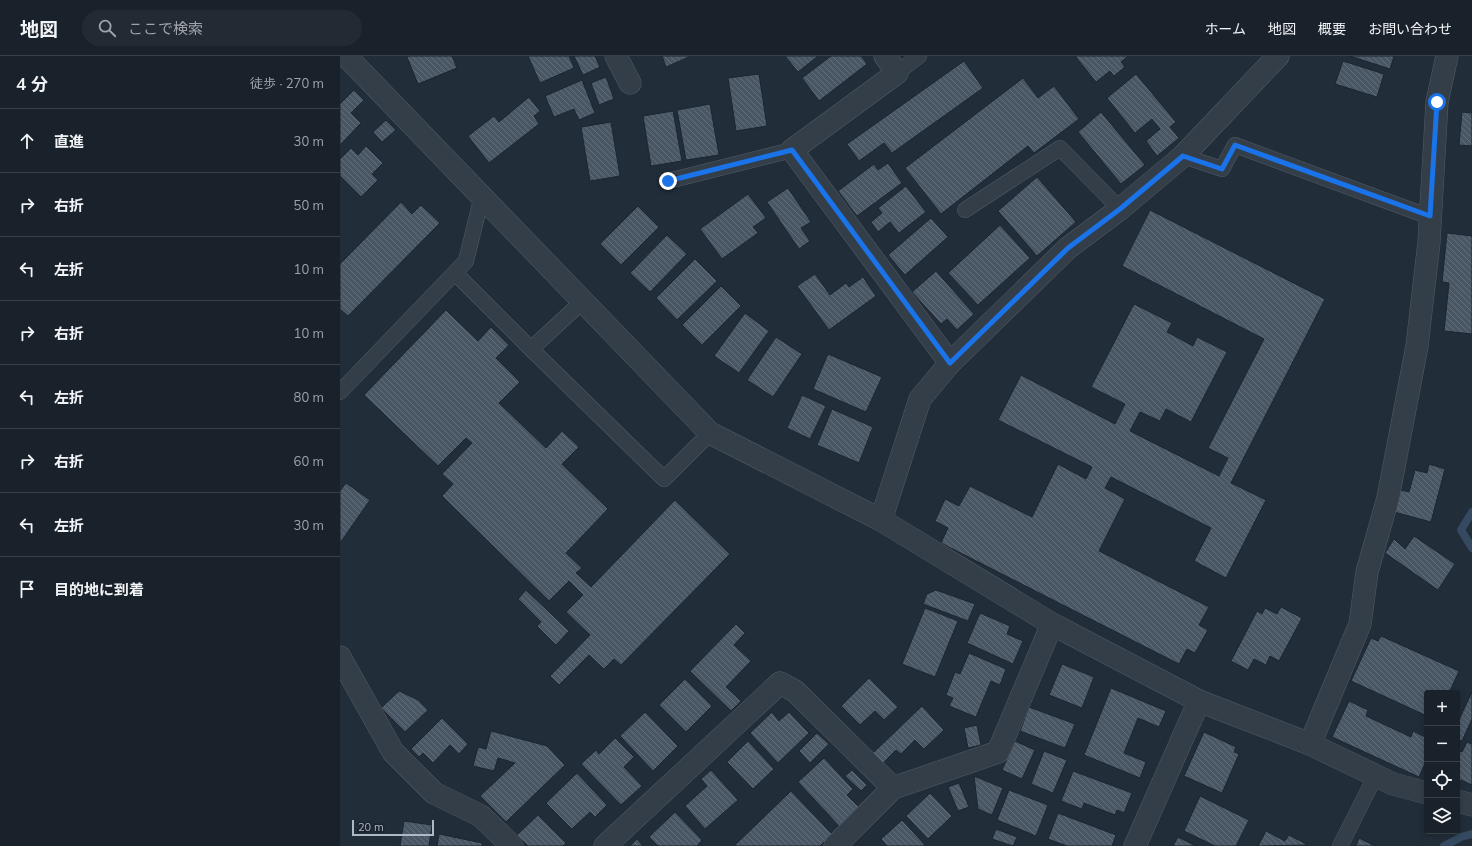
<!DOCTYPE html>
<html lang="ja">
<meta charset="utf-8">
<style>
body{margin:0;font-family:Mulish,"Noto Sans JP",sans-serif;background:#222a33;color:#f1f3f6}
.controls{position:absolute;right:12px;bottom:12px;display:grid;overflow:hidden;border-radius:4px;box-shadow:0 2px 6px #0003}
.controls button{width:36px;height:36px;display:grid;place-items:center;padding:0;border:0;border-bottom:1px solid #373f47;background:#19222b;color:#f1f3f6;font:20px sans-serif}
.scale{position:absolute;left:12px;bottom:10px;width:82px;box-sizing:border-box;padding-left:4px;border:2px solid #afb9c5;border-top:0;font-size:11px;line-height:14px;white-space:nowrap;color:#afb9c5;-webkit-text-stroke:3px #1a232e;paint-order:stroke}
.stop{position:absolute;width:12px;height:12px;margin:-9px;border:3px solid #1a73e8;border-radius:50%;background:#fff}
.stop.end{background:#1a73e8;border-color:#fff;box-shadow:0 1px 4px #0008}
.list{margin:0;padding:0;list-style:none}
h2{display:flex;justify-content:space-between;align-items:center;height:52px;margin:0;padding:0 16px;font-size:17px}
h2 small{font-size:13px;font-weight:400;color:#9fa4a9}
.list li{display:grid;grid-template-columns:26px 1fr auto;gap:12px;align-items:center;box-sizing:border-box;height:64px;padding:0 16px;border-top:1px solid #373f47}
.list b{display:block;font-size:15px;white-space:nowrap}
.list em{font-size:13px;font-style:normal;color:#9fa4a9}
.icon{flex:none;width:22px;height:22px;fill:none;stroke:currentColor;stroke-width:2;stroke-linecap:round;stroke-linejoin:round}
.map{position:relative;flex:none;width:1132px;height:790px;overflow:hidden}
header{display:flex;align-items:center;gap:24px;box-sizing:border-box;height:56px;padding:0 20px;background:#19222b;border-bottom:1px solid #373f47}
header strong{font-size:19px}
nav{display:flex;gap:22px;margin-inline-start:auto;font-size:14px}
.search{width:280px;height:36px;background:#222a33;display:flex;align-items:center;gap:10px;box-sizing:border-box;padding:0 14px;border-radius:22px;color:#9fa4a9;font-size:15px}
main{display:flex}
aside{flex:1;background:#19222b}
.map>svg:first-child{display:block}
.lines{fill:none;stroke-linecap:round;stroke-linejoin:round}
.stream{stroke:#354a60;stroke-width:8}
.building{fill:url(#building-back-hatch);stroke:#1c2530}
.service-casing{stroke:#525c67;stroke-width:16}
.minor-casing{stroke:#525c67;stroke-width:23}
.service{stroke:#343e49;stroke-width:15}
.minor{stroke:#343e49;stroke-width:22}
.route{stroke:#1a73e8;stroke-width:5}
</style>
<header>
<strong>地図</strong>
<div class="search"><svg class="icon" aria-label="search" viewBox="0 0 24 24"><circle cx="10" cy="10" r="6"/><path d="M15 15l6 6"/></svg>ここで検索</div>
<nav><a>ホーム</a><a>地図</a><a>概要</a><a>お問い合わせ</a></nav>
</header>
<main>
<aside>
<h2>4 分<small>徒歩 · 270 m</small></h2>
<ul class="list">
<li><svg class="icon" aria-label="ahead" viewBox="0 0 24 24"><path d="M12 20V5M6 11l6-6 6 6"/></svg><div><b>直進</b></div><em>30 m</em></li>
<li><svg class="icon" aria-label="right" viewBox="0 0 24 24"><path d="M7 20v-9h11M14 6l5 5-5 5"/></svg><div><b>右折</b></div><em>50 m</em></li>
<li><svg class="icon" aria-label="left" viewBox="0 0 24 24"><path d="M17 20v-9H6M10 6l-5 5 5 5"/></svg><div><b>左折</b></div><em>10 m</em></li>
<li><svg class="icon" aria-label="right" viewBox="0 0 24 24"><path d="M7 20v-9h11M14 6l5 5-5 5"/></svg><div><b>右折</b></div><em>10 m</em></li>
<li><svg class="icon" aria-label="left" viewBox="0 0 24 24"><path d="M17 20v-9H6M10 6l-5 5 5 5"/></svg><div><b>左折</b></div><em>80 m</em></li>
<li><svg class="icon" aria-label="right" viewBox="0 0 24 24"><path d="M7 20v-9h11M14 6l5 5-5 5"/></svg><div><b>右折</b></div><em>60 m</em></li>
<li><svg class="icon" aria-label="left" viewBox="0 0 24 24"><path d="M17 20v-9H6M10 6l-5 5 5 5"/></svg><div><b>左折</b></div><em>30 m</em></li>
<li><svg class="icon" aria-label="arrive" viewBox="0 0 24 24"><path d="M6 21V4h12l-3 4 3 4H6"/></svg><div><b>目的地に到着</b></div></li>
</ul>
</aside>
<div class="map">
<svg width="1132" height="790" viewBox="0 0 1132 790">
<defs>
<pattern id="building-back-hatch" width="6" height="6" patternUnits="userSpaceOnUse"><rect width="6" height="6" fill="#495765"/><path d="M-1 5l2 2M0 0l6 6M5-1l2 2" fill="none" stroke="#616d7a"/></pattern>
</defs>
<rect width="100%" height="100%" fill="#212d39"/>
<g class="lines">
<!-- stream -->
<g class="stream">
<path d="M1132,456L1121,474L1132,492"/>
<path d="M1104,790L1121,781L1132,778"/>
</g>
</g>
<!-- building -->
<g class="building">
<path d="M69,0H112L117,12L78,28L67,1Z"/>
<path d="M188,0H229L234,12L200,27Z"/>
<path d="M234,0H255L260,11L243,19Z"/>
<path d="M322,0H351L326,11Z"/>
<path d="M445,0H478L458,16Z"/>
<path d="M491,0H521L527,8L479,45L462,22Z"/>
<path d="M735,0H788L781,6L785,11L774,20L770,15L756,26Z"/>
<path d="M1010,0H1054L1050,13Z"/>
<path d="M624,5L643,32L552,97L544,87L519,105L507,88Z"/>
<path d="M1003,5L1044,18L1037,41L995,28Z"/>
<path d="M419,18L427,70L396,75L388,22Z"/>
<path d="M796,18L836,66L830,71L839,82L817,100L806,85L820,73L812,63L795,77L767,42Z"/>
<path d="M266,21L274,43L259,49L251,27Z"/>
<path d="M683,22L698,42L714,30L739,63L694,97L688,90L601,158L565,112Z"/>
<path d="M242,24L255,57L239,64L234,53L214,61L205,40Z"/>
<path d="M14,34L24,44L11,57L21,67L0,89V48Z"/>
<path d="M189,41L200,55L194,60L199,68L149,107L128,80L154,60L159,66Z"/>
<path d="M370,48L379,99L346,104L337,54Z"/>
<path d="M333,55L342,105L311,110L303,60Z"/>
<path d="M761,56L805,109L781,128L738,76Z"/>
<path d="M1122,56L1132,57V90L1119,89Z"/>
<path d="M46,64L56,74L42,86L33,76Z"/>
<path d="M271,66L280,120L250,125L241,71Z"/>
<path d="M26,90L43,107L32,118L38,124L21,141L0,120V103L11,92L18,99Z"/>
<path d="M548,107L562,127L517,160L498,135L534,108L538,114Z"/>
<path d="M697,121L736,166L697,200L658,155Z"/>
<path d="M566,130L586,156L559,177L550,166L538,176L531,166L542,157L538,152Z"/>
<path d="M448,132L471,166L461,172L470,185L459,193L427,146Z"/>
<path d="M408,138L426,162L413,171L418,177L382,203L360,173Z"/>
<path d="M61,146L72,158L81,149L100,167L8,260L0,253V208Z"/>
<path d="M298,150L319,171L281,209L260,188Z"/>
<path d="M810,154L985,243L891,427L926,444L886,522L854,505L871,472L771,421L765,432L785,443L759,495L869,551L859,569L868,574L855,597L847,593L839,608L601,487L608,472L595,465L605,443L619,450L630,430L692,461L718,408L746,423L752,411L658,364L681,319L775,368L785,348L751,331L794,248L832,267L827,276L853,290L857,281L887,296L851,366L826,353L820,365L800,356L790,375L879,420L888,402L868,392L924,283L782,210Z"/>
<path d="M591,162L608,181L565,219L548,199Z"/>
<path d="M660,169L690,202L638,249L608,217Z"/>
<path d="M1107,177L1132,180V278L1104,275L1109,227L1102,226Z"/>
<path d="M327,179L347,198L310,236L290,217Z"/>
<path d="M355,203L377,225L337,264L316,242Z"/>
<path d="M596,215L634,258L617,274L607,263L601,268L572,236Z"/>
<path d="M475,218L490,239L506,227L509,231L523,221L536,240L489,274L457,230Z"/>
<path d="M381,230L401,250L362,289L342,269Z"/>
<path d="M106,254L138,285L151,271L169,289L156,302L180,326L159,347L206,392L222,375L239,391L222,408L268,453L226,497L242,512L236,517L251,531L335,444L390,498L281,609L274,603L264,613L249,599L219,629L210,620L250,579L226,556L243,539L229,525L209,545L102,440L113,428L102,418L132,387L126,382L98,410L24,339Z"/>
<path d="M405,257L429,275L399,317L374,300Z"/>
<path d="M436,281L462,298L433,341L407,324Z"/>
<path d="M488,298L542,321L526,356L473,333Z"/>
<path d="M462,339L486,350L470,383L447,372Z"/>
<path d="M492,353L533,371L519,407L477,389Z"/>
<path d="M1089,408L1105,413L1091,466L1054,456L1061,434L1069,436L1075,414L1087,417Z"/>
<path d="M6,427L30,444L0,487V435Z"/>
<path d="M1074,480L1115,508L1098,534L1045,497L1054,483L1065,493Z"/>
<path d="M186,534L229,575L216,589L197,570L201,566L178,543Z"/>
<path d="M596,534L635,548L628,565L583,548L587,538Z"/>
<path d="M941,551L962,562L939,605L930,600L926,609L914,603L908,614L891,605L917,555L922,558L925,552L937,558Z"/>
<path d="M585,552L618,565L595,621L562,608Z"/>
<path d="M640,557L670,570L667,578L683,585L673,608L627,587Z"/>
<path d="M396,568L405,577L394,589L411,605L386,631L401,645L391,655L350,615Z"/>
<path d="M1041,580L1119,615L1109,637H1087V660L1011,625L1031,582L1038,585Z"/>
<path d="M629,597L666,613L660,629L651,625L636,661L609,650L613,642L606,639L615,616L620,618Z"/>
<path d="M722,608L754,621L742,652L709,639Z"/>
<path d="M529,622L558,651L544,664L535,655L520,669L501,650Z"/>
<path d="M345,623L372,650L346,676L319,649Z"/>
<path d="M771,632L826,655L819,671L798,662L784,697L806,706L800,722L744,699Z"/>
<path d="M59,635L78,644L88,654L65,676L41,652Z"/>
<path d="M1132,636V663L1122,685L1117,683V668Z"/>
<path d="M1009,645L1028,654L1026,660L1071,681L1073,675L1087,682V703L1079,721L992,681Z"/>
<path d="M582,650L604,674L584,693L575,684L561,698L556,694L543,707L533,697Z"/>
<path d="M689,651L735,668L725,692L680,675Z"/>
<path d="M305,656L338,690L313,715L280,680Z"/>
<path d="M432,656L439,665L449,656L469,677L438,707L410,677Z"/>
<path d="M102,662L128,688L119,698L110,689L93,707L83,697L79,701L71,693Z"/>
<path d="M637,669L641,689L628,692L624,672Z"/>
<path d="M151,675L207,690L225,709L166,766L140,740L175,707L158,702L154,715L133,710L138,691L146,693Z"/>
<path d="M864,676L896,691L894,696L899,698L882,737L844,720Z"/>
<path d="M477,677L489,688L470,707L459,695Z"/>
<path d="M275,682L294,701L284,711L302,730L281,749L241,708L256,694L259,698Z"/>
<path d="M408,685L434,713L413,733L387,706Z"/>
<path d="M675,685L695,694L682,723L662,714Z"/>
<path d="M1127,686L1132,688V729L1121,724L1118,731L1117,694L1122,696Z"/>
<path d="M704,695L727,704L713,737L691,728Z"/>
<path d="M484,702L513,733L507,739L520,752L500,771L458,726Z"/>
<path d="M371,714L398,744L365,773L345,750L367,730L361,723Z"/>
<path d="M512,714L527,729L521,735L505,720Z"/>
<path d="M733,715L792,737L784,757L777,754L775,759L744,747L742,753L721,745Z"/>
<path d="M237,717L267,749L255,761L250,756L232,773L206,747Z"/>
<path d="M634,720L663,732L652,759L638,753Z"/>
<path d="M619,727L629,751L618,755L608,731Z"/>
<path d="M669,734L708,749L696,780L657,764Z"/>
<path d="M451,735L492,778L480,790H394Z"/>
<path d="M590,737L612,760L588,783L566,760Z"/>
<path d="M860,740L909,764L896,790H875L844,775Z"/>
<path d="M335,756L362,784L357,790H318L309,781Z"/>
<path d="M718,757L776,779L772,790H727L708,783Z"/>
<path d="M198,759L226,787L223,790H188L177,779Z"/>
<path d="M562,764L585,789L584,790H547L541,783Z"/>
<path d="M64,765L92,769L89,790H60Z"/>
<path d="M656,773L677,781L673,790L652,783Z"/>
<path d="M926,775L945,785L949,779L968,789L918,790Z"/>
<path d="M99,778L142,787V790H97Z"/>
<path d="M838,781L856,790H833Z"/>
<path d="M1019,782L1035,790H1016Z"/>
<path d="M297,783L303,790H290Z"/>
</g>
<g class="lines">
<defs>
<g id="service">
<path d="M557,17L579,0"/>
<path d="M843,100L882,113L895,89L1090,161"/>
<path d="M328,125L452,94"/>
<path d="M625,154L720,92L780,153"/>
<path d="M115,217L191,293L243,245"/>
<path d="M191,293L324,423L370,377"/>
<path d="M0,336L126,205L142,140"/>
<path d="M1000,790L1036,719"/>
</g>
<g id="minor">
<path d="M6,0L370,377L541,464L712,568L859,645L970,688L1053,728L1087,737"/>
<path d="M276,0L290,27"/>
<path d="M545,0L557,17L452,94L610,307"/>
<path d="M541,464L580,343L610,307L728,192L780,153L843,100L938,0"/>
<path d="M0,601L53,696L94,737L141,760L172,790"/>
<path d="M970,688L1020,568L1027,516L1048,442L1077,290L1089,186L1097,46L1107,0"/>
<path d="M1117,745L1132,749"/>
<path d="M265,790L440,627L455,635L553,732"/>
<path d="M495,790L553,732L658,696L712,568"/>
<path d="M795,790L859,645"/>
</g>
</defs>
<!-- service casing -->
<use href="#service" class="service-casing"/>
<!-- minor casing -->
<use href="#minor" class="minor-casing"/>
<!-- service -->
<use href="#service" class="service"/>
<!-- minor -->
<use href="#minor" class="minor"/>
</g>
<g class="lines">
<!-- route -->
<path class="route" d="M328,125L452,94L610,307L728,192L780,153L843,100L882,113L895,89L1090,160L1097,46"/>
</g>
</svg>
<div class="controls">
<button>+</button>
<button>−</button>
<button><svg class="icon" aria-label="locate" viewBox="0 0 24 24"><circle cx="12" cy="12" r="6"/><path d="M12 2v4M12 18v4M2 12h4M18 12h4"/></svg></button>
<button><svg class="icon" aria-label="layers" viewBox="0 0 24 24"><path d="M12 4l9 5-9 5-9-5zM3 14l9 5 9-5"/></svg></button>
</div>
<div class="scale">20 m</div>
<div class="stop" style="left:1097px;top:46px"></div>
<div class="stop end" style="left:328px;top:125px"></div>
</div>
</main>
